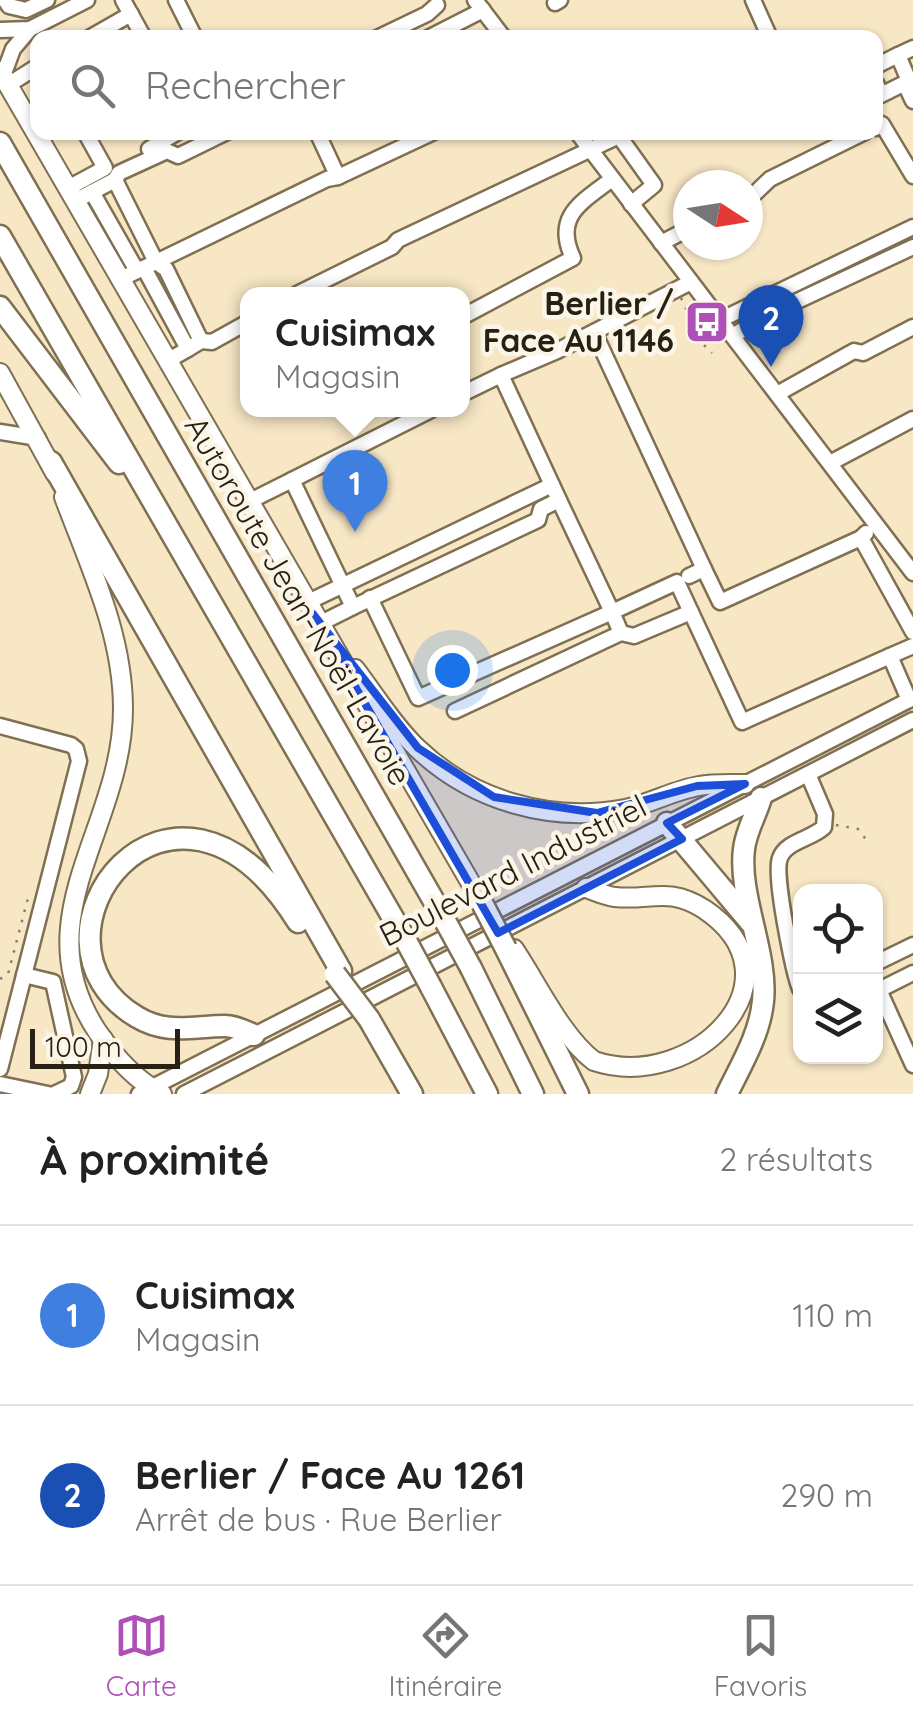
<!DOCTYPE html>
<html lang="fr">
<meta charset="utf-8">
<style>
body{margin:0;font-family:Quicksand,sans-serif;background:#f6f6f6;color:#222}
.controls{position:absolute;right:30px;bottom:30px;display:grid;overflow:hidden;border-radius:20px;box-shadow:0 2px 8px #0004}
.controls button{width:90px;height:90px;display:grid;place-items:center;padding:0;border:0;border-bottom:2px solid #e0e0e0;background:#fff;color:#222;font:50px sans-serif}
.compass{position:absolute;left:673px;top:170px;width:90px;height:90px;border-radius:50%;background:#fff;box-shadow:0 2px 8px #0004;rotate:102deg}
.scale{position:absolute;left:30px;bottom:25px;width:150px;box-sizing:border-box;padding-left:10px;border:5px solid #272114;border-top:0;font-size:28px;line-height:35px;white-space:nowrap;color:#272114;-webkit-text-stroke:8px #fcf6e8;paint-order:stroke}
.you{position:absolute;left:452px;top:670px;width:35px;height:35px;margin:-25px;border:8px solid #fff;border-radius:50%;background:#1a73e8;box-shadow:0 0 0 15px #1a73e833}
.badge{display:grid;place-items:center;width:65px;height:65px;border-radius:50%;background:#af50b8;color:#fff;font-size:32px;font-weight:700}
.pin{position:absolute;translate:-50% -82px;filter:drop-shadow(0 2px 5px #0008)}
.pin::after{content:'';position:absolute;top:52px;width:35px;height:30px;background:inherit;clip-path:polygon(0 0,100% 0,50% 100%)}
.popup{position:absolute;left:240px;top:287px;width:230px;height:130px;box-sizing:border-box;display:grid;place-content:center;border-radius:20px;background:#fff;filter:drop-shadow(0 2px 8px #0005);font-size:32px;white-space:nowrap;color:#767676}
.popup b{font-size:38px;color:#222}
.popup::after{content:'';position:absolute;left:50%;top:100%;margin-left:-20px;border:20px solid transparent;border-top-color:#fff}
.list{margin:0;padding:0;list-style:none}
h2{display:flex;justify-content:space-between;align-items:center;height:130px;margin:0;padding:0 40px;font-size:42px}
h2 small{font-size:32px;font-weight:400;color:#767676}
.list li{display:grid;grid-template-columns:65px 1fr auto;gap:30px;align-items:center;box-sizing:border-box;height:180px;padding:0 40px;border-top:2px solid #e0e0e0}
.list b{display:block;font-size:38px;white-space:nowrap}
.list p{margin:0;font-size:32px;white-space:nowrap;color:#767676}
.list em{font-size:32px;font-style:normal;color:#767676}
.icon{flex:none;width:55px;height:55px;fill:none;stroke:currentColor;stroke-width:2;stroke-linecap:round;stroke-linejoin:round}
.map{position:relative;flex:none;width:913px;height:1094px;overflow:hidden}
.search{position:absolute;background:#fff;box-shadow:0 2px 8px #0004;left:30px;right:30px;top:30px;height:110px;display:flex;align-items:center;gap:25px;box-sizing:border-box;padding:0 35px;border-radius:20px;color:#767676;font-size:38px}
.sheet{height:490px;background:#fff}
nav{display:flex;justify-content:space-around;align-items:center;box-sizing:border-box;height:140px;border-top:2px solid #e0e0e0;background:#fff;font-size:28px;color:#767676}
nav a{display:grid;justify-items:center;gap:5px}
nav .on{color:#af50b8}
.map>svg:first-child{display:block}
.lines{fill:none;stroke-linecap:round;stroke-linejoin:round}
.minor-casing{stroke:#7f7052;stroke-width:19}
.major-casing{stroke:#7f7052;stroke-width:22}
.highway-casing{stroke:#7f7052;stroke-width:25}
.path{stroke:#887d66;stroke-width:2.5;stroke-dasharray:2.5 8;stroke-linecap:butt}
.minor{stroke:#fff;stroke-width:14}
.major{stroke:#fff;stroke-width:18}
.highway{stroke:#fff;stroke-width:20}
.highway-bridge-casing{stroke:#7f7052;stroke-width:25;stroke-linecap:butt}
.highway-bridge{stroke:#fff;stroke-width:20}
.marked{fill:#1d4ed8;fill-opacity:0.2;stroke:#1d4ed8;stroke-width:8;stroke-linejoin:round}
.labels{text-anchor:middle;stroke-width:9;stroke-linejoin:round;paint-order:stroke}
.poi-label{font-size:32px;font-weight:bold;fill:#272114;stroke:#fcf6e8;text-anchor:end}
.street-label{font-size:32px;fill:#272114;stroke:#fcf6e8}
</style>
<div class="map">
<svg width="913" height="1094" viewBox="0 0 913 1094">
<rect width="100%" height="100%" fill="#f8e7c5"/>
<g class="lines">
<defs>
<g id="minor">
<path d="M5,0L9,6L26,10L47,0"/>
<path d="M123,0L144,38"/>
<path d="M176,0L195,38"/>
<path d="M475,0L504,38"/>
<path d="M753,0L770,38"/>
<path d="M555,3L560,0"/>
<path d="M0,30L30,29L87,0"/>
<path d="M89,38L131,14"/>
<path d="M377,38L427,14L437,5"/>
<path d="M428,38L483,10"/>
<path d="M913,48L898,55L909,81L913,80"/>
<path d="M876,66L898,55"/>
<path d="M3,76L13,49L30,29"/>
<path d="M876,83L881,95L909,81"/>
<path d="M905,84L913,101"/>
<path d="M8,85L38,66"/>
<path d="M876,128L882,124L913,176"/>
<path d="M317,132L338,177"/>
<path d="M577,132L913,573"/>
<path d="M149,149L178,132"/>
<path d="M115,180L119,173L167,151L178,156L227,132"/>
<path d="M68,188L105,168L85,132"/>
<path d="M92,192L115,180L156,262L137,271"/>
<path d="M748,200L770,179L865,132"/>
<path d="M75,201L92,192L137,271L129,275"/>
<path d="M661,243L688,229"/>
<path d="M144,268L188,349L167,361"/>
<path d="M297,294L392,247L398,240L619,136L654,185L631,204"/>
<path d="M462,317L573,258C553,216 582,202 612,179"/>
<path d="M720,320L913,227"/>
<path d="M594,332L704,569L689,576"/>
<path d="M733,336L761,318L913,247"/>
<path d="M201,341L212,342L248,322"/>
<path d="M188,349L201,341L166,269L156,262L327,179L338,177L434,132"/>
<path d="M501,375L557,351L691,282"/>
<path d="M777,394L854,351L863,353L913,327"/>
<path d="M0,432L38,438"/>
<path d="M830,463L913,419"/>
<path d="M292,480L431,410"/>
<path d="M559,500L612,612L677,582L742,722L890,656L909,700"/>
<path d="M248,502L292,480L353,607L319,624"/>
<path d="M866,533L861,538L913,632"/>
<path d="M704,569L720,602L861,538"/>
<path d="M370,598L418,698L612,612L621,633L455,711"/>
<path d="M306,603L552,485"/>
<path d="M353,607L538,520L541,509L559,500L501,375L462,394"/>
<path d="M621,633L634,636L691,612"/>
<path d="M890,656L913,646"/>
<path d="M0,726L71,745L76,749L79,761L0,1069"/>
<path d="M876,963L913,945"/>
<path d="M913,973L879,990L913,1065"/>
<path d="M24,975L53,982L74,1077L71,1086L54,1094"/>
<path d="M800,989C794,974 773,874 780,858C786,841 812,839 824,827L825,814L808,774"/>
<path d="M0,1084L48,1094"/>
<path d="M139,1094L913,698"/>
<path d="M184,1094L913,720"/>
</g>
<g id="major">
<path d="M0,71L480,899"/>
<path d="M0,373L55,473"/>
<path d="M64,497C90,567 123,634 123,709C123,828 22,917 97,1031C114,1056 135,1080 162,1094"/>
<path d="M355,669C375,695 393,725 417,748C472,801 551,823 625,809C650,804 674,790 699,786C714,783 730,784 745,784"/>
<path d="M514,949C537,983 562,1037 594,1061C693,1094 808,979 704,909C668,886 650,901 615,897C605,896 595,891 586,888"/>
<path d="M90,1094L98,1074L103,1039"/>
</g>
<g id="highway">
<path d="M0,143L443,917"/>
<path d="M0,236L404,937"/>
<path d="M0,307L119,463"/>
<path d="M51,462L341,971"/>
<path d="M667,823L751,923"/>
<path d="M506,949L578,1094"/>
<path d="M471,968L533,1094"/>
<path d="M431,987L487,1094"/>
<path d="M369,1019L412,1094"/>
<path d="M254,1035C245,1031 235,1026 225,1026C193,1026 167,1035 137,1017C7,940 172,719 298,922"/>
<path d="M727,1094C741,1065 760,1034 763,1001C768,953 738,896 744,849C746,831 756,815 761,798"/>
</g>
</defs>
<!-- minor casing -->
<use href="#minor" class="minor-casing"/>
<!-- major casing -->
<use href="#major" class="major-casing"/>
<!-- highway casing -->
<use href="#highway" class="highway-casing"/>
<!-- path -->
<g class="path">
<path d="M681,298L702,343L712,353"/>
<path d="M836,825L858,829L868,842"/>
<path d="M0,979L8,974L28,898L32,899"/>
</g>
<!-- minor -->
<use href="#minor" class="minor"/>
<!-- major -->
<use href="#major" class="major"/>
<!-- highway -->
<use href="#highway" class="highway"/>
<defs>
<g id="highway-bridge">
<path d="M480,899L506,949"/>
<path d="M443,917L471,968"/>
<path d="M404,937L431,987"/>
<path d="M335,974L369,1019"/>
</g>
</defs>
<!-- highway-bridge casing -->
<use href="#highway-bridge" class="highway-bridge-casing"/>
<!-- highway-bridge -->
<use href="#highway-bridge" class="highway-bridge"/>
</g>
<!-- marked area -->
<path class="marked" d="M313,614L418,748L494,797L597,813L697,786L745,784L667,823L682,839L498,933Z"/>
<!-- icons -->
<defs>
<symbol id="bus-square" viewBox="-11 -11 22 22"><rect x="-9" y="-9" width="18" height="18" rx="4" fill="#af50b8" stroke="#fcf6e8"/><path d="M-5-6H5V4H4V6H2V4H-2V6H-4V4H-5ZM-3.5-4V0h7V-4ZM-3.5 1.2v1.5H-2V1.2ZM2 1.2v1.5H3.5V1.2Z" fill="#fff"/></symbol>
</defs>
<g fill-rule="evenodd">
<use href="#bus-square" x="682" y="297" width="50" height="50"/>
</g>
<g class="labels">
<!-- poi labels -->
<g class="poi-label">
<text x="674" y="315">Berlier /<tspan x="674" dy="37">Face Au 1146</tspan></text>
</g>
<!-- street labels -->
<g class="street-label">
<text transform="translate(298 601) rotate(60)" y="11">Autoroute Jean-Noël-Lavoie</text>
<text transform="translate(513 871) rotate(-27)" y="11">Boulevard Industriel</text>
</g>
</g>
</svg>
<div class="controls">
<button><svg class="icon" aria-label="locate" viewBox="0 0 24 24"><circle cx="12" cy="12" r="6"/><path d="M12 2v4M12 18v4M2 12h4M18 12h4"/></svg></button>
<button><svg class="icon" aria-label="layers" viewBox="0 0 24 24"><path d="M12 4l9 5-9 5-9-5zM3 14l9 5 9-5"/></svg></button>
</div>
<svg class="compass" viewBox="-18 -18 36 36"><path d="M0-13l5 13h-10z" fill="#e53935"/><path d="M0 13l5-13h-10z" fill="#767676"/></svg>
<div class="scale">100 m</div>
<div class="you"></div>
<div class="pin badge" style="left:355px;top:532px;background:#3f7fe0">1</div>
<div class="popup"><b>Cuisimax</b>Magasin</div>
<div class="pin badge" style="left:771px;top:367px;background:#1a4fb4">2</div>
<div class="search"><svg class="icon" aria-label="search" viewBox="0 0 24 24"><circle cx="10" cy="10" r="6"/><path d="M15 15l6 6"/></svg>Rechercher</div>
</div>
<section class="sheet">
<h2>À proximité<small>2 résultats</small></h2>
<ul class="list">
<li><span class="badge" style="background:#3f7fe0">1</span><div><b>Cuisimax</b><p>Magasin</p></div><em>110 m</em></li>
<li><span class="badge" style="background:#1a4fb4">2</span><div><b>Berlier / Face Au 1261</b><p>Arrêt de bus · Rue Berlier</p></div><em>290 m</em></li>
</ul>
</section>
<nav>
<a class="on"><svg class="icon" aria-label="map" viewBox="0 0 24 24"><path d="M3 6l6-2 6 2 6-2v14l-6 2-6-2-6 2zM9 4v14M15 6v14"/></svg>Carte</a>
<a><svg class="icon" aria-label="directions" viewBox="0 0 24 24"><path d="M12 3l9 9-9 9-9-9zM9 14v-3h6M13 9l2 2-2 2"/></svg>Itinéraire</a>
<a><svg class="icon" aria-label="saved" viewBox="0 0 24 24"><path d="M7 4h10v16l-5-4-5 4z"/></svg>Favoris</a>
</nav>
